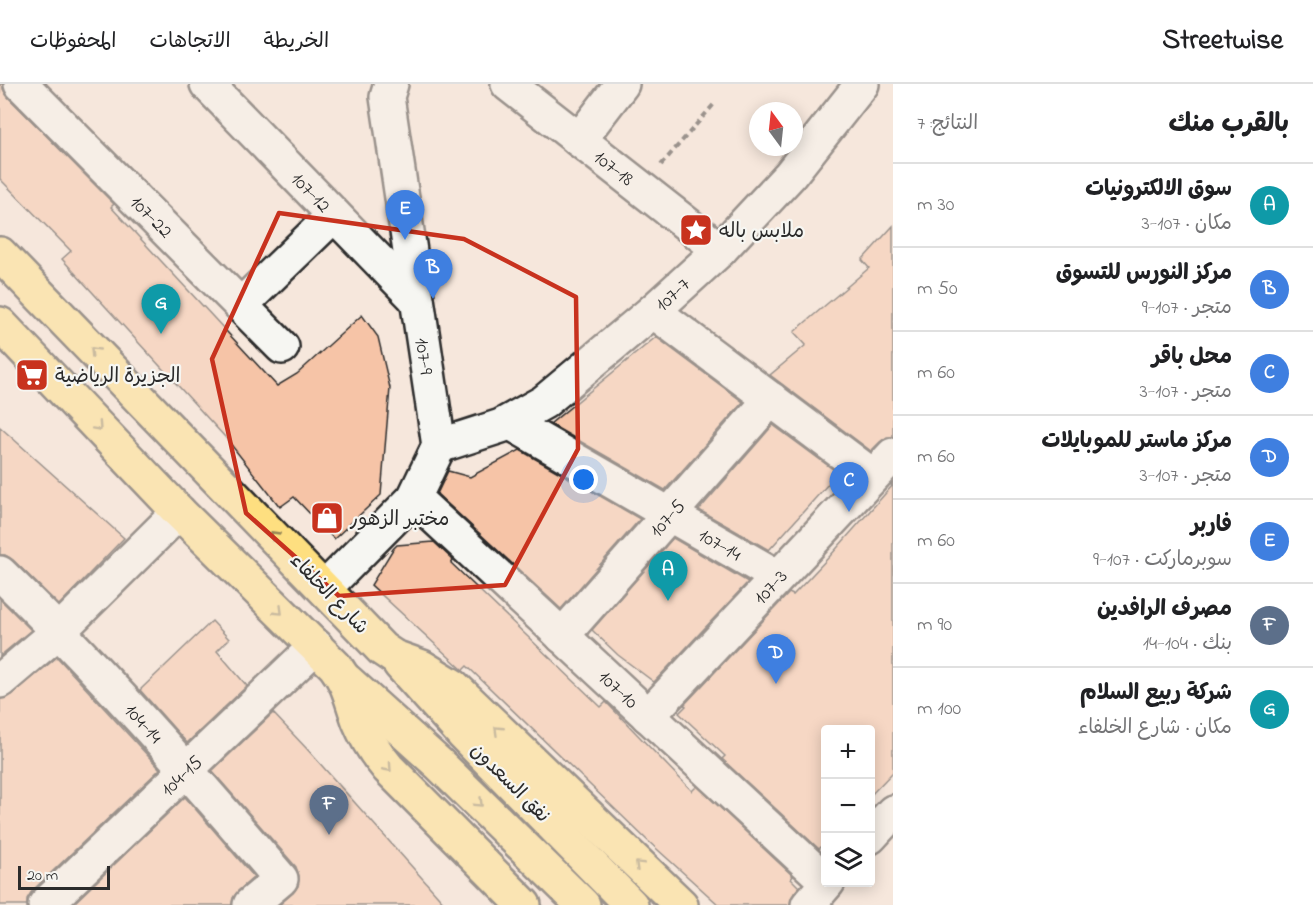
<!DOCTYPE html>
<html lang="ar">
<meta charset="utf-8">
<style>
body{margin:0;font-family:"Indie Flower","Playpen Sans Arabic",sans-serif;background:#f6f6f6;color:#202124;direction:rtl}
.controls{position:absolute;right:18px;bottom:18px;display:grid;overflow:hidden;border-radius:6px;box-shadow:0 3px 15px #0003}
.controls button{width:54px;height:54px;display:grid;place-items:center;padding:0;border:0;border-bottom:2px solid #e0e0e0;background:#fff;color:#202124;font:30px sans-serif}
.compass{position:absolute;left:749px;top:18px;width:54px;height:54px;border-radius:50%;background:#fff;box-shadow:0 3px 15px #0003;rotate:345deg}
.scale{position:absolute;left:18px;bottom:15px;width:92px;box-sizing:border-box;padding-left:6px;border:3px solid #2b2b2b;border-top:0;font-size:16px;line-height:21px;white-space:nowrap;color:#2b2b2b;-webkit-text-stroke:4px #f6f6f2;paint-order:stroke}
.you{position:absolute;left:584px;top:396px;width:21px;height:21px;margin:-15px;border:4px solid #fff;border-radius:50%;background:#1a73e8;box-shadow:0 0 0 9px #1a73e833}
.badge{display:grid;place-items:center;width:39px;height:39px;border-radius:50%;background:#d93025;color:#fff;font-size:20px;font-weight:700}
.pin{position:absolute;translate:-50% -50px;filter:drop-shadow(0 2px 3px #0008)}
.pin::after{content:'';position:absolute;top:32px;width:21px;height:18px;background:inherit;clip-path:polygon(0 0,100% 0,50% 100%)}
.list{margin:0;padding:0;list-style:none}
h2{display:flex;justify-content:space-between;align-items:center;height:78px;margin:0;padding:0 24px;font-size:26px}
h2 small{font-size:20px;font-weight:400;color:#757577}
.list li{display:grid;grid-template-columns:39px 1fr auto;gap:18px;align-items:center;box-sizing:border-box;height:84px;padding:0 24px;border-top:2px solid #e0e0e0}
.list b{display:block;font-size:22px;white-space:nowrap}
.list p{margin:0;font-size:20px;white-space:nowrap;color:#757577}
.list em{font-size:20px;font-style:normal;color:#757577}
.icon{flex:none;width:33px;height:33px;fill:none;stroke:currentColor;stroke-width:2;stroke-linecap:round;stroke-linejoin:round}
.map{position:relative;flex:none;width:893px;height:821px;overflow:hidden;direction:ltr}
header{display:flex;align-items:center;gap:36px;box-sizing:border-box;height:84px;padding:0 30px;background:#fff;border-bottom:2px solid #e0e0e0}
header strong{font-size:28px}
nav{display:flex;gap:33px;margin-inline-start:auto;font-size:21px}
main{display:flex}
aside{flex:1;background:#fff}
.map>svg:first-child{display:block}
.building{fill:#f6c4a7;stroke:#2b2b2b;stroke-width:1.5}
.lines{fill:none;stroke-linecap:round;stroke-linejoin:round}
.minor-casing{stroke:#2b2b2b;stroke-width:38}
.major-casing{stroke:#2b2b2b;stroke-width:38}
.path{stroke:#2b2b2b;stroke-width:4;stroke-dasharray:6 4.5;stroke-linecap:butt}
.minor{stroke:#f6f6f2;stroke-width:33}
.major{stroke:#fedf80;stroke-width:33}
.oneway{stroke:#948556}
.marked{fill:none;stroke:#c8321e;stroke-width:4.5;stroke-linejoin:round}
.labels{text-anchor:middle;stroke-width:4.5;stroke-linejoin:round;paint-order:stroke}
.street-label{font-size:20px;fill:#2b2b2b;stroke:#f6f6f2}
.poi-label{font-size:20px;fill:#2b2b2b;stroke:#f6f6f2;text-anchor:start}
</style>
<header>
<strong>Streetwise</strong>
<nav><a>الخريطة</a><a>الاتجاهات</a><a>المحفوظات</a></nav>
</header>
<main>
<aside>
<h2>بالقرب منك<small>النتائج: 7</small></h2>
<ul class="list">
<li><span class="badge" style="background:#0f9aa8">A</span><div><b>سوق الالكترونيات</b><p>مكان · 107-3</p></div><em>30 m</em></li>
<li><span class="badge" style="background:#3f7fe0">B</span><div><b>مركز النورس للتسوق</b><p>متجر · 107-9</p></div><em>50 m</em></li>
<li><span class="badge" style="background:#3f7fe0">C</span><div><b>محل باقر</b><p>متجر · 107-3</p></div><em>60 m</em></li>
<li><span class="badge" style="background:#3f7fe0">D</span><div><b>مركز ماستر للموبايلات</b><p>متجر · 107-3</p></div><em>60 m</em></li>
<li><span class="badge" style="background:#3f7fe0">E</span><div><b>فاربر</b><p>سوبرماركت · 107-9</p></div><em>60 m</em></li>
<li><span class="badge" style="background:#5c6f8a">F</span><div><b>مصرف الرافدين</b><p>بنك · 104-14</p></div><em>90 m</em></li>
<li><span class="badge" style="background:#0f9aa8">G</span><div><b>شركة ربيع السلام</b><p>مكان · شارع الخلفاء</p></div><em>100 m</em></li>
</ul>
</aside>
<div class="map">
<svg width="893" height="821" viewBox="0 0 893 821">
<rect width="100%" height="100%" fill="#f6e7dc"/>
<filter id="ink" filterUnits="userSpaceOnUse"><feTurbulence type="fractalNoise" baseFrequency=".0167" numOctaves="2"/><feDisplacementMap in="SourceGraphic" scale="12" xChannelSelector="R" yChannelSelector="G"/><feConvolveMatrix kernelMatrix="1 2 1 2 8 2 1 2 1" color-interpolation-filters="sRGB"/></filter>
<g filter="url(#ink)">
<!-- building -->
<g class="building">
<path d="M0,0H3V5L8,13L114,120L111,123L277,302L297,290L362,231L378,253L390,304L381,411L334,455L294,413L280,423L225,353L62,175L71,167L0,95Z"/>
<path d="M893,142V353H887L880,358L871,367L770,291L806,261L794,248L869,184L862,176Z"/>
<path d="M656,253L743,318L665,406L550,340Z"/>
<path d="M773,341L838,389L769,466L699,426Z"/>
<path d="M0,343L124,454L59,521L13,476L5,471H0Z"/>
<path d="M520,366L640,435L561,525L437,410L448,387L470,393Z"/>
<path d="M893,398V688L870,712V645H825V759L819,765L722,675L725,672L679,629L686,622L684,621L789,509L793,511L830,472L892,402L891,401Z"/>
<path d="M673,454L748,498L654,598L618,571L592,546Z"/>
<path d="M434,458L453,476L451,479L601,623L606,618L692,707L697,702L793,792L791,795L799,803L794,809L790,821H719L648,757L467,582L463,586L371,501L393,465L397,461Z"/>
<path d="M0,515L31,546L0,572Z"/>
<path d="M212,537L229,555L217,567L247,602L187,659L140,606Z"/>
<path d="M57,573L160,685L32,807L27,815V821H0V615L12,611Z"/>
<path d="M273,629L307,665L446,821H279L293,809L298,802L299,792L296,783L212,687Z"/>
<path d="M185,713L254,793L238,807L233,814L232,821H72Z"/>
</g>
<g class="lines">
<defs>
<g id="minor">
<path id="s1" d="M21,0L282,263"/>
<path id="s2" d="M207,0L417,216"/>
<path id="s3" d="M508,0L720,166"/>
<path d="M579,56L622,0"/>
<path d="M241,221L334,131"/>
<path d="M653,227L873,392"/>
<path id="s4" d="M509,338L778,493"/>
<path id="s5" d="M439,362L501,342L544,318L653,227L720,166L790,91L862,0"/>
<path id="s6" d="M414,414L826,797"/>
<path id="s7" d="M0,489C100,586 191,690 281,795L250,821"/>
<path d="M325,504L414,414L439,362L387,13L391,0"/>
<path id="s8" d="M562,552L771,315"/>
<path d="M0,597L59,547L179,428"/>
<path id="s9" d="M648,632L893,371"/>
<path d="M870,753L893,728"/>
<path id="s10" d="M45,821L316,562"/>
<path d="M808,821L828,798"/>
</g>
<g id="major">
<path d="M0,170L382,565L394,573L422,583L453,602L681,821"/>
<path d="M0,240L179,428L335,582C349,600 351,615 359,637C366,654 376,670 388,684L524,821"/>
<path d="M400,580L464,651L631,821"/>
<path d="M347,597L439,680L583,821"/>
</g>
</defs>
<!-- minor casing -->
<use href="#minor" class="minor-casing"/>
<!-- major casing -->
<use href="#major" class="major-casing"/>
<!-- path -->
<path class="path" d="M661,81L715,19"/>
<!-- minor -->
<use href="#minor" class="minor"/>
<!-- major -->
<use href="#major" class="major"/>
</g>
<!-- one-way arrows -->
<defs><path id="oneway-chevron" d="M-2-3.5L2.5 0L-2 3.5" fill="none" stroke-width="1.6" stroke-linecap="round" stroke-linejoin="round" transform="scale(1.5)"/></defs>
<g class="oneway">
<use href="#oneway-chevron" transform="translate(94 267) rotate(-134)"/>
<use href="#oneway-chevron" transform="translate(98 343) rotate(47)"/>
<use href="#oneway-chevron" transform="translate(274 451) rotate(-134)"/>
<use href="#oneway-chevron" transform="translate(279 527) rotate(44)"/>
<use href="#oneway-chevron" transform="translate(498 646) rotate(-136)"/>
<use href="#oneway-chevron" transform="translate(388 684) rotate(48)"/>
<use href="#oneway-chevron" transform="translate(479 719) rotate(44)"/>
<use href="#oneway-chevron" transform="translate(639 781) rotate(-136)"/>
</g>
</g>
<!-- marked area -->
<path d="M0 0H893V821H0ZM279,129L464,155L576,213L578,365L505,501L339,512L246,429L212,275Z" fill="#f6e7dc" fill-opacity=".55" fill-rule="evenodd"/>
<path class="marked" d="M279,129L464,155L576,213L578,365L505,501L339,512L246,429L212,275Z"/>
<!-- icons -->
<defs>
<symbol id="sight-square" viewBox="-11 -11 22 22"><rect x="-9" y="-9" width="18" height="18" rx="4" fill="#c8321e" stroke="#f6f6f2"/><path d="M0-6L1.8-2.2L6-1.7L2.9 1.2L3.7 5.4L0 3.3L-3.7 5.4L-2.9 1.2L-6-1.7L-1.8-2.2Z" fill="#fff"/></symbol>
<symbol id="supermarket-square" viewBox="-11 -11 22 22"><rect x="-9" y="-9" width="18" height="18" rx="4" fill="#c8321e" stroke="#f6f6f2"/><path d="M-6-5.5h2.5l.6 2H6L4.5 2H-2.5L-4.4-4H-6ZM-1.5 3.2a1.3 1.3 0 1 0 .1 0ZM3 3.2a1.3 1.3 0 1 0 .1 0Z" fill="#fff"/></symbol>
<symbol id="shop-square" viewBox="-11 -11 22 22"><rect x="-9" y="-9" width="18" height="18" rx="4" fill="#c8321e" stroke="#f6f6f2"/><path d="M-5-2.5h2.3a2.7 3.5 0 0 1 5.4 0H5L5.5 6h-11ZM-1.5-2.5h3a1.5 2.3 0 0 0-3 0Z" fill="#fff"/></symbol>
</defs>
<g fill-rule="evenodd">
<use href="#sight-square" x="677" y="127" width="38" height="38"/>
<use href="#supermarket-square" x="13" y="272" width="38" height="38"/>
<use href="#shop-square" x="308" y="415" width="38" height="38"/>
</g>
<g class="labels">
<!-- street labels -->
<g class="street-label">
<text dy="7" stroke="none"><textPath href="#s3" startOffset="135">107-18</textPath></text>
<text dy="7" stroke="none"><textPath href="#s2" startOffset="150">107-12</textPath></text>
<text dy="7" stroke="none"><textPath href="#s1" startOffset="186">107-22</textPath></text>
<text dy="7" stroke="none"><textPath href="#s5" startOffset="282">107-7</textPath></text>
<text transform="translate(425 272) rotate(82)" y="7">107-9</text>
<text dy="7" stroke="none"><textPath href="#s8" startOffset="158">107-5</textPath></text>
<text dy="7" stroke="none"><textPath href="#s4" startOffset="244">107-14</textPath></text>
<text dy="7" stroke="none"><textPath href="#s9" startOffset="178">107-3</textPath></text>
<text transform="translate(330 509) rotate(46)" y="7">شارع الخلفاء</text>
<text dy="7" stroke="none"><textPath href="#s6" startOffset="280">107-10</textPath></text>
<text dy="7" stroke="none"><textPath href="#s7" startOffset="208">104-14</textPath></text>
<text dy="7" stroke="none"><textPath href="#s10" startOffset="188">104-15</textPath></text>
<text transform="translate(511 698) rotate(45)" y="7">نفق السعدون</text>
</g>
<!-- poi labels -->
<g class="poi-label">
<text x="719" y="153">ملابس باله</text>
<text x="55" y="298">الجزيرة الرياضية</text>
<text x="350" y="441">مختبر الزهور</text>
</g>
</g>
</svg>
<div class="controls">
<button>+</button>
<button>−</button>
<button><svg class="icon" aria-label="layers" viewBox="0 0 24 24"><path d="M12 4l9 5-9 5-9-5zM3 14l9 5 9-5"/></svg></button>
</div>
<svg class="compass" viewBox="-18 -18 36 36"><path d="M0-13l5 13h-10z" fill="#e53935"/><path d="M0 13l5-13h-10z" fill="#757577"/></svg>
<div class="scale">20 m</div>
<div class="you"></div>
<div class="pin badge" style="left:668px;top:517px;background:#0f9aa8">A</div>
<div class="pin badge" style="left:433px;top:215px;background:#3f7fe0">B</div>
<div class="pin badge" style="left:849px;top:428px;background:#3f7fe0">C</div>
<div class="pin badge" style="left:776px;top:600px;background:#3f7fe0">D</div>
<div class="pin badge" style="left:405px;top:156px;background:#3f7fe0">E</div>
<div class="pin badge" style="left:329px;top:751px;background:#5c6f8a">F</div>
<div class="pin badge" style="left:161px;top:250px;background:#0f9aa8">G</div>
</div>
</main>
